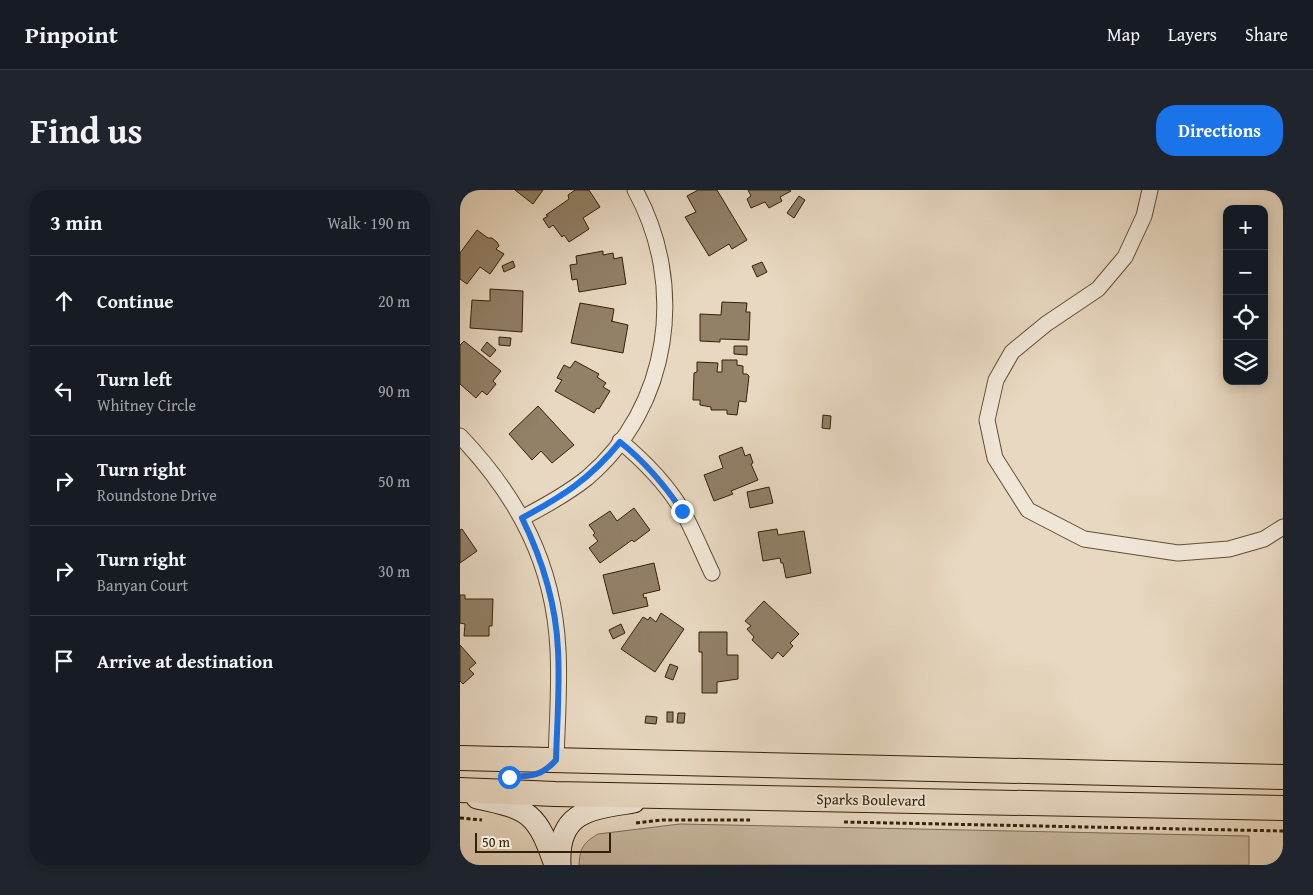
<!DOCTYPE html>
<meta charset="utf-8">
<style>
body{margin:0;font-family:"Gentium Book Plus",serif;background:#20242c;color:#f1f3f6}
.controls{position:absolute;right:15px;top:15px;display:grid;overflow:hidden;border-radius:10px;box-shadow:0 2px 12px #0003}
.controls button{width:45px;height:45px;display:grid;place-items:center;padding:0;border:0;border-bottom:1px solid #363941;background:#171b24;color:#f1f3f6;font:25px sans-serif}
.scale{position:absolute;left:15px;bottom:12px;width:136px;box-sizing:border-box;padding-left:5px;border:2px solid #342105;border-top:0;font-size:14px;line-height:18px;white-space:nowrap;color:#342105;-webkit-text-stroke:4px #f0e6d7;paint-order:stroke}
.stop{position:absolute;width:15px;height:15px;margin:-11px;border:4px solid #1a73e8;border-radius:50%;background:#fff}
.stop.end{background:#1a73e8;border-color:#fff;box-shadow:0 1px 5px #0008}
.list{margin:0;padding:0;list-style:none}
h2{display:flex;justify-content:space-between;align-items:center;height:65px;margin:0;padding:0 20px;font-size:21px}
h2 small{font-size:16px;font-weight:400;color:#9ea1a6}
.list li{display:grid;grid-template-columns:32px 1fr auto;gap:15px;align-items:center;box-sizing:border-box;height:90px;padding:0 20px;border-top:1px solid #363941}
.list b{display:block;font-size:19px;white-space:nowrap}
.list p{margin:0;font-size:16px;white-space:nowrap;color:#9ea1a6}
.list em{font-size:16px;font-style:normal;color:#9ea1a6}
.icon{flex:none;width:28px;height:28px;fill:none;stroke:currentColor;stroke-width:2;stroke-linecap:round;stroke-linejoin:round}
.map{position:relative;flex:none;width:823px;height:675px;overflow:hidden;border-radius:20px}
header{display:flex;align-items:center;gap:30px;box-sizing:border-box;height:70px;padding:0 25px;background:#171b24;border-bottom:1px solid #363941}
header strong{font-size:24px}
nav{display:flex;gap:28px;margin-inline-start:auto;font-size:18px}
.intro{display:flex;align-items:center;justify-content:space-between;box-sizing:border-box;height:120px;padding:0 30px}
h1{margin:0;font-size:35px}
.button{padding:12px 22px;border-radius:20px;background:#1a73e8;color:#fff;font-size:18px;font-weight:700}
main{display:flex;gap:30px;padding:0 30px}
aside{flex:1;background:#171b24;border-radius:20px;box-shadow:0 2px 12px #0003}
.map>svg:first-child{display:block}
.green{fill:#c9b9a1;stroke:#7e6d53}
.building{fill:#928067;stroke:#342105}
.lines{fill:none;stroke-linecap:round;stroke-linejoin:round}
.street-casing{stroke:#614f34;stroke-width:17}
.secondary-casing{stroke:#342105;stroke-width:23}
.primary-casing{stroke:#342105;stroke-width:26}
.path{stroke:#342105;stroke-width:3;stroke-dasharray:4 2.5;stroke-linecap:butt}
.street{stroke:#f0e6d7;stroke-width:15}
.secondary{stroke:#f0e6d7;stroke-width:21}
.primary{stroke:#e8d8c1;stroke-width:24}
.route{stroke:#1a73e8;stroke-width:6}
.labels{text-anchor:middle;stroke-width:4;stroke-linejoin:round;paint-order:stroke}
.street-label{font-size:15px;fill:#342105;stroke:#f0e6d7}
</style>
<header>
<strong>Pinpoint</strong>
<nav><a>Map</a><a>Layers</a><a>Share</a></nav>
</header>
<div class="intro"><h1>Find us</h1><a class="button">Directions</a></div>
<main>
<aside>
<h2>3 min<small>Walk · 190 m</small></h2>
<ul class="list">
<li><svg class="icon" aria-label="ahead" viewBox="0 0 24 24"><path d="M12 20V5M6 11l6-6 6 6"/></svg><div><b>Continue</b></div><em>20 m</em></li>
<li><svg class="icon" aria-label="left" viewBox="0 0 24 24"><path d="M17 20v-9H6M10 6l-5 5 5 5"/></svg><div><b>Turn left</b><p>Whitney Circle</p></div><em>90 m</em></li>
<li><svg class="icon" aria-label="right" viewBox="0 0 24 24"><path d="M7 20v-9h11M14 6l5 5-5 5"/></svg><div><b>Turn right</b><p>Roundstone Drive</p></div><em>50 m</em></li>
<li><svg class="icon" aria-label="right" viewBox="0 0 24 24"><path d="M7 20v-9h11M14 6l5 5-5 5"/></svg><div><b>Turn right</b><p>Banyan Court</p></div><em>30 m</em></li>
<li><svg class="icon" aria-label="arrive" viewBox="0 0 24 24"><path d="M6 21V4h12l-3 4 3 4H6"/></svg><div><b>Arrive at destination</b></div></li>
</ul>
</aside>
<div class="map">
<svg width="823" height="675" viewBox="0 0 823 675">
<rect width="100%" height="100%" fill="#e8d8c1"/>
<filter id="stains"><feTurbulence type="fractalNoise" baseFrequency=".004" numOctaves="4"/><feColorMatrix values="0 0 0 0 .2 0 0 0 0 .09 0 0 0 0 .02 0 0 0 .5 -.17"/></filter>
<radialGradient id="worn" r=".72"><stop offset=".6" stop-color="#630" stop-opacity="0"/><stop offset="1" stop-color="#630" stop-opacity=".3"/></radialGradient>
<!-- green -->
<path class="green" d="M220,634L789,646V675H119C120,658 123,653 138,644Z"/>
<!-- building -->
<g class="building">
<path d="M55,0H83L73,14Z"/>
<path d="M115,0H129L140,17L123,28L129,39L109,52L104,45L102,47L93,35L89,38L83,29L88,26L86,25L109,9L108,5Z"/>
<path d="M238,0H257L287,50L272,59L269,54L249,66L225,27L236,22L227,6Z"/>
<path d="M288,0H330L331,1L320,7L322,11L309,18L305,12L291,18L287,9L291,6Z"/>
<path d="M339,6L345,10L334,28L327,23Z"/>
<path d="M17,40L28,48H32L37,52L39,56L36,59L44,64L30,84L20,77L7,94L0,89V63Z"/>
<path d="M143,61V65L153,63L154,69L162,67L166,94L119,102L117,89L112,90L110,75L117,74L116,66Z"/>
<path d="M53,71L55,77L44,82L42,76Z"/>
<path d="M302,72L307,82L297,87L292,76Z"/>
<path d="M30,99L63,101L62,142L10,138L12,110L30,111Z"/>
<path d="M262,112L287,113L286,122H290L289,150L260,149V152L240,151V124L261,125Z"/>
<path d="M120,113L154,119L152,131H151L168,135L163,163L111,153Z"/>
<path d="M39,147L51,148L50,156L39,155Z"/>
<path d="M4,151L41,181L33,191L36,194L27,205L22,201L16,208L0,194V155Z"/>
<path d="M27,152L36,160L30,167L21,160Z"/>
<path d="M274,156H287V165L274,164Z"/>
<path d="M262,170H277V175L283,176V184H287L289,186L286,212L279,211L277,225L267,224V220H251V217L240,215V210H233L234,183L237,182V172L258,173L257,182H262Z"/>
<path d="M115,171L139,184L137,187L146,193L143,197L150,201L139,219L137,218L134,223L95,201L102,190L97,188L104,175L110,178Z"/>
<path d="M78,216L114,255L92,273L81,261L72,270L49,244Z"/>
<path d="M363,225L371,226L370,239L362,238Z"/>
<path d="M282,257L285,266L290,264L293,273L291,274L298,290L271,301L273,304L254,311L244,285L263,278L259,266Z"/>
<path d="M309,297L313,313L290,318L287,302Z"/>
<path d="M174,318L190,340L174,352L172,350L140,373L129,358L138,351L133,345L135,343L129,335L150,321L157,331Z"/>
<path d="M2,339L17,361L0,373V340Z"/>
<path d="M317,339L318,345L344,341L351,383L326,388L323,373H321L320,368L303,371L298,342Z"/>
<path d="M194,373L200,400L183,404L184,408L186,407L188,416L153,424L143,385Z"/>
<path d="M0,405H5V409H33L32,436H29V446H4L5,434L0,433Z"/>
<path d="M304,411L339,444L330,453L333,456L323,467L318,462L312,469L292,450L294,447L287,439L291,436L285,431Z"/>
<path d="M201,423L224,439L195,482L161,459L183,427L188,430L190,427L196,432Z"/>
<path d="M161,434L165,443L153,449L149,440Z"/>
<path d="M239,442H267V465H278V489L257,492V503H242V462H239Z"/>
<path d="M0,455L16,473L9,479L14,484L3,494L0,491Z"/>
<path d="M210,474L218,477L213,490L205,487Z"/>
<rect x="207" y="522" width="6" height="10"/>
<path d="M218,523H225L224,533H217Z"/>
<path d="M186,526L197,527L196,534L185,533Z"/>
</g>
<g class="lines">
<defs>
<g id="street">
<path d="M690,0L684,26L665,67L638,99L586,134L552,162L536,190L527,230L535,268L568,320L624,349L718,363L769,359L804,349L823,337"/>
<path d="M0,246C58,307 94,374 98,460C100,496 97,534 96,570"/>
<path d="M160,251C184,271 206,293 222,320C233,340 242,362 252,383"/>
<path d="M62,328C85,316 107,304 127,288C211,217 227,94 175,0"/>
</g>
<g id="secondary">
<path d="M17,608C70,619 77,623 95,675"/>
<path d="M100,675C97,620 132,619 174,612"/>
</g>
<g id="primary">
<path d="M0,568L823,587"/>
<path d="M0,600L95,604L823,618"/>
</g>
</defs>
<!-- street casing -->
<use href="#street" class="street-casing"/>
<!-- secondary casing -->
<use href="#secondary" class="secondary-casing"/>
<!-- primary casing -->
<use href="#primary" class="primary-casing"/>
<!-- path -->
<g class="path">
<path d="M0,628L22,630"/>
<path d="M384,632L823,641"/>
<path d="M176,633L202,630H290"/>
</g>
<!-- street -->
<use href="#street" class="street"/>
<!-- secondary -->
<use href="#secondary" class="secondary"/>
<!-- primary -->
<use href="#primary" class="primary"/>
</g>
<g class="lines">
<!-- route -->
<path class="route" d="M49,587C70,586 81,587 96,570C97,534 100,496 98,460C96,414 82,369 62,328C103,306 130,289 160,252C185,272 204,294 222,321"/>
</g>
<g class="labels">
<!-- street labels -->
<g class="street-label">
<text transform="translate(411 610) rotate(1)" y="5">Sparks Boulevard</text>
</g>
</g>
<rect width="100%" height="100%" filter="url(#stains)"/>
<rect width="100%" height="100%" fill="url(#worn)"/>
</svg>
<div class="controls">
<button>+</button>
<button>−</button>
<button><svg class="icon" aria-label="locate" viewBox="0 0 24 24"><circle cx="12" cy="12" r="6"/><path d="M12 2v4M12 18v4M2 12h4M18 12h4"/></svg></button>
<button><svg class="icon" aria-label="layers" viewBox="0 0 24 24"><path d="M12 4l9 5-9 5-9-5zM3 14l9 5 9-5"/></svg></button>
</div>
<div class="scale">50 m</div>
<div class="stop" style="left:49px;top:587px"></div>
<div class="stop end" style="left:222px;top:321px"></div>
</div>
</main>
